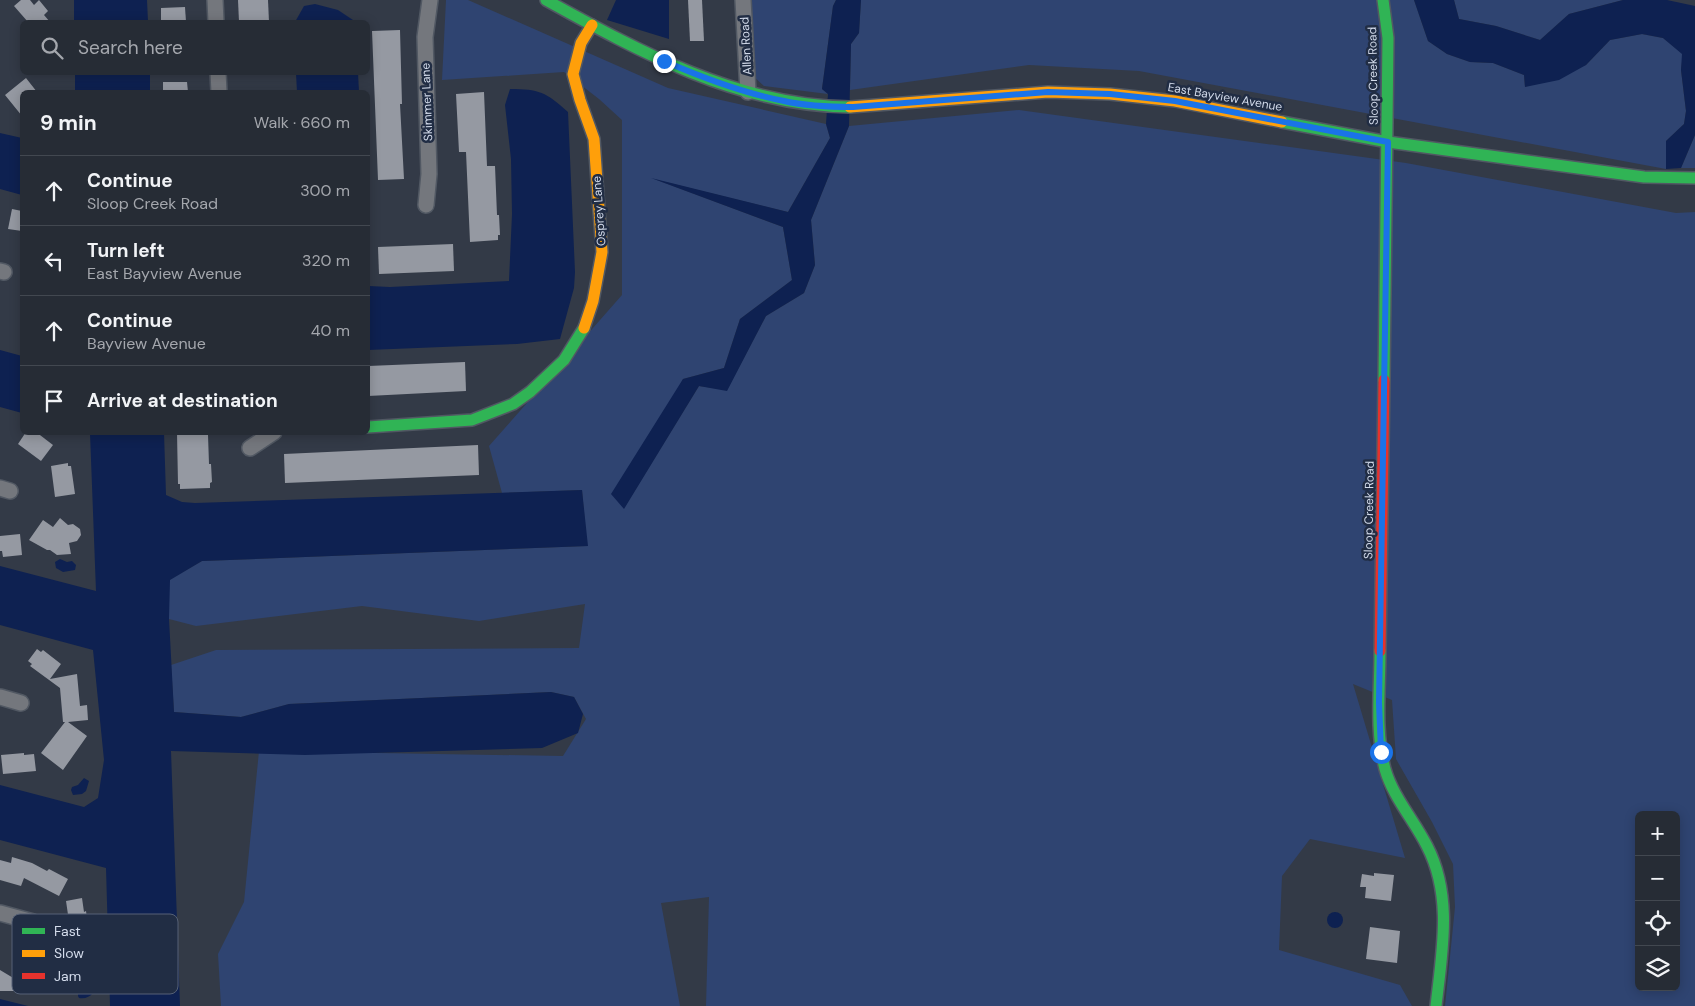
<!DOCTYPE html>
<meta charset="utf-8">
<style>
body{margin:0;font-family:"DM Sans",sans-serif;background:#323841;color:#f1f3f6}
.controls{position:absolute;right:15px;bottom:15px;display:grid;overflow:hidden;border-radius:8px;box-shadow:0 2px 12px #0003}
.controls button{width:45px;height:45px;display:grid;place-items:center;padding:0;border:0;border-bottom:1px solid #424850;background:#262c35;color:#f1f3f6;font:25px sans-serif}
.stop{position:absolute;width:15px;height:15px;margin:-11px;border:4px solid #1a73e8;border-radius:50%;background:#fff}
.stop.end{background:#1a73e8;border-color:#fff;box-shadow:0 1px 5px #0008}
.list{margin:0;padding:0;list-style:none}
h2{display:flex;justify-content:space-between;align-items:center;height:65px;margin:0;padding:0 20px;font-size:21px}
h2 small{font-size:16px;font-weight:400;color:#a4a7ad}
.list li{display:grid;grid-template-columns:32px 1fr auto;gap:15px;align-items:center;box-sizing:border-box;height:70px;padding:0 20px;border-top:1px solid #424850}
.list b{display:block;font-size:19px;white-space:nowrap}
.list p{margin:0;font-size:16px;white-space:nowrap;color:#a4a7ad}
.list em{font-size:16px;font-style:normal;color:#a4a7ad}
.icon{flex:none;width:28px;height:28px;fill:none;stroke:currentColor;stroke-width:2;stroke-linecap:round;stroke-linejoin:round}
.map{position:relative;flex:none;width:1695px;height:1006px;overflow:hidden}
.search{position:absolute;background:#262c35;box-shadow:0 2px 12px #0003;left:20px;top:20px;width:350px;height:55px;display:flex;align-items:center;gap:12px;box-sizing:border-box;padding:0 18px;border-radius:8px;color:#a4a7ad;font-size:19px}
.panel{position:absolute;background:#262c35;box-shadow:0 2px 12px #0003;left:20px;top:90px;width:350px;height:345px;border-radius:8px}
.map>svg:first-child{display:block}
.green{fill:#2f4471;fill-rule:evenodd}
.water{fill:#0e2151}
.building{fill:#9599a2}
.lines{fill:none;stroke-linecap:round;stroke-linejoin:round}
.street-casing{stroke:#515863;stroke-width:18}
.fast-casing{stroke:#515863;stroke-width:14}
.slow-casing{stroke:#515863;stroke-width:14}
.jam-casing{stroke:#515863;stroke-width:14}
.street{stroke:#74777d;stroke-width:15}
.fast{stroke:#30b455;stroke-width:11}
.slow{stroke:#ff9f0a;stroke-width:11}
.jam{stroke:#e5322d;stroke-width:11}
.route{stroke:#1a73e8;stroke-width:6}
.labels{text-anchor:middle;stroke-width:5;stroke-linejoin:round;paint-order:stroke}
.street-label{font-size:12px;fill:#d3dbeb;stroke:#212d44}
.key{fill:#212d44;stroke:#566176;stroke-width:1}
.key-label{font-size:14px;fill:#d3dbeb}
</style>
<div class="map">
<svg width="1695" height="1006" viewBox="0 0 1695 1006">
<rect width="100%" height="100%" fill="#333a47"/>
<!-- green -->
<g class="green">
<path d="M446,0H468L668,88L826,124L830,138L788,212L657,180L783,227L792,280L740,319L724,368L683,379L624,508L699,386L727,390L766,316L804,293L815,265L811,220L849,126L1019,110L1406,163L1676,213L1695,212V1006H1445L1455,907L1453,864L1432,822L1396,759L1392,700L1353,684L1405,858L1310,839L1282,876L1279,950L1400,985L1412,1006H706L709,897L661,903L680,1006H221L218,954L244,902L259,751L563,756L586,719L574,697L551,692L289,704L241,717L174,712L171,665L216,650L579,648L585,604L479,621L362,606L196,626L169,619V580L202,561L587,546L582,490L502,493L489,446L622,295V120L599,99L564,72L442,80ZM1639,815H1676V987H1639Z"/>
<path d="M750,0H836L833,6L822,89L828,94L764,86L753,76Z"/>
<path d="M861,0H1414L1428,41L1447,54L1470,62L1493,63L1524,75L1525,87L1586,65L1610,40L1642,34L1663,38L1683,54L1681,70L1686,111L1684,124L1666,141V169L1139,71L1029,65L850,90L851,44L859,33Z"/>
<path d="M1454,0H1623L1569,14L1540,40L1496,26L1459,19Z"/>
<path d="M1695,135V168H1681Z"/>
</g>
<!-- water -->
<g class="water">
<path d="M74,0H147L148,22H74Z"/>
<path d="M616,0H669V39L607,20Z"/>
<path d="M836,0H861L859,33L851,44L849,126L811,220L815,265L804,293L766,316L727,391L699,386L624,509L611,494L683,379L724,368L740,319L792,280L783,227L651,178L788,212L830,138L826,124L828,94L822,89L833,6Z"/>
<path d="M1414,0H1454L1459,19L1496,26L1540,40L1569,14L1623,0H1667L1695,6V135L1681,168L1666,169V141L1684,124L1686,111L1681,70L1682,54L1663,38L1642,34L1610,40L1586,65L1559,80L1525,87L1524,75L1493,63L1470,62L1447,54L1428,41Z"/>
<path d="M315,4L338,10L356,22H295L304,6Z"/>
<rect x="75" y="73" width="75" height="19"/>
<path d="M296,73H358L359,92H297Z"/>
<path d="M510,89C539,89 546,92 568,112L575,272L574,288L560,339L517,344L368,350V278L369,286L390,287L509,281L512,214L511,159L505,105Z"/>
<path d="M0,133L22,138V195L0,189Z"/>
<path d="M0,350L22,356V413L0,407Z"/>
<path d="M90,433H164L166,495L182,502L195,503L582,490L588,546L202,561L170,580L169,619L174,712L241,717L289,704L551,692L574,697L583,714L578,733L542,748L305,755L171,751L180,1006H110L106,868L0,840V785L84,807L98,798L104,760L93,650L0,625V566L96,591Z"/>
<path d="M60,559L67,562L72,561L76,565L75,570L63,572L56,568L55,562Z"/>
<path d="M84,778L89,781L86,791L82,794L73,795L71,790L72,787L78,785Z"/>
<circle cx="1335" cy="920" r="8"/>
<path d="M90,979L97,981C97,991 90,1000 79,998L78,996V991L85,989Z"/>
<path d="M0,999L28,1006H0Z"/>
</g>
<!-- building -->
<g class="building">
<path d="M21,0H30L34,5L39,0L48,11L44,15L50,22H28L14,6Z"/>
<path d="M238,0H268L269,22H239Z"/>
<path d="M688,0H702L704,41H690Z"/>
<path d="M185,7L186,22H161V8Z"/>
<path d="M400,30L402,104H400L404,179L378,180L372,31Z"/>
<path d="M26,78L37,92H22V116L5,95Z"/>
<path d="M163,82H187L188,92H163Z"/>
<path d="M484,92L487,166H495L497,215H499L500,235H498V240L470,242L466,152H459L456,94Z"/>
<path d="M12,209L22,211V231L8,229Z"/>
<path d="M453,244L454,271L379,274L378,247Z"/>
<path d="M465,362L466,391L368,396V366Z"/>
<path d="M26,432H36L53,445L41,461L18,444Z"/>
<path d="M206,432V435H208L209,464H211L212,482L210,483V488L180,489V484H178L177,433Z"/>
<path d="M478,445L479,475L285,483L284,454Z"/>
<path d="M68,463V466H71L75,494L55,497L51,466Z"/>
<path d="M60,518L68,525L73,524L80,529L81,535L77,541L69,543L71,554L57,555L50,550H47L29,540L43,520L53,527Z"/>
<path d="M20,534L22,555L3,557L2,551H0V536Z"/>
<path d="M37,649L41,652L43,650L61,664L50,679L77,674L80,706L87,705L88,720L68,722L87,736L63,770L41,753L65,722H63L60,688L30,666L32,664L28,661Z"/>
<path d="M24,753V755L34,754L36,771L3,774L1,755Z"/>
<path d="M12,857L32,863L47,871L49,869L68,879L59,896L24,878L21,886L0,880V860L11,863Z"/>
<path d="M1374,873L1394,875L1391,901L1365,898L1366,887H1360L1362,874L1374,876Z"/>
<path d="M82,898L84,912L86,911L89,932L71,935L66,901Z"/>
<path d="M1370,927L1400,931L1397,963L1366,959Z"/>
<path d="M0,970L20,982L19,973H38V991H0Z"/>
</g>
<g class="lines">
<defs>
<g id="street">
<path d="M215,0L216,22"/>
<path d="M743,0L748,92"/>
<path d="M218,72L219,92"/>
<path d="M426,205L429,174L425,37L430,0"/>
<path d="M0,271L4,272"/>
<path d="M250,448L274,432"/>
<path d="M0,488L10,491"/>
<path d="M0,697L21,703"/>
<path d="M0,913L33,922"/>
</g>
<g id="fast">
<path d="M546,0C640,52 739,106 850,107"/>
<path d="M1383,0L1388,38L1384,380"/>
<path d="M1282,122L1388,142L1644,177L1695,178"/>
<path d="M368,427L472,420L513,404L530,392L564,360L584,328"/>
<path d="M1380,651C1380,690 1375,731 1385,769C1393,797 1414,820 1427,846C1453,896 1442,952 1436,1006"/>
</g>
<g id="slow">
<path d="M850,107L1048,92L1110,94L1175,101L1282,122"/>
<path d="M584,328L593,301L602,252L594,139L580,100L573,74L581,43L592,25"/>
</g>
<path id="jam" d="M1380,651L1384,380"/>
</defs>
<!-- street casing -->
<use href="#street" class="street-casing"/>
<!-- fast casing -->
<use href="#fast" class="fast-casing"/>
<!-- slow casing -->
<use href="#slow" class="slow-casing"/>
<!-- jam casing -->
<use href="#jam" class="jam-casing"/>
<!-- street -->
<use href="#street" class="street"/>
<!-- fast -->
<use href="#fast" class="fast"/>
<!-- slow -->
<use href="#slow" class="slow"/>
<!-- jam -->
<use href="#jam" class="jam"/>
</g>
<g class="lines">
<!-- route -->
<path class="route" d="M664,61C703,78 743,93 784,101C806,106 830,107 853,107L1048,92L1110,94L1175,101L1388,142L1379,703L1381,752"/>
</g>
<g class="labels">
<!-- street labels -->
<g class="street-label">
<text transform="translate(746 46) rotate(-93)" y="4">Allen Road</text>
<text transform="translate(1373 76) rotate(-91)" y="4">Sloop Creek Road</text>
<text transform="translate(1225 97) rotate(10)" y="4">East Bayview Avenue</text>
<text transform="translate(427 102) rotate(-92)" y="4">Skimmer Lane</text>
<text transform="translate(599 211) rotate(-94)" y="4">Osprey Lane</text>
<text transform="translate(1369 510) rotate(-89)" y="4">Sloop Creek Road</text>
</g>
</g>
<!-- legend -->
<rect x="12" y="914" width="166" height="80" rx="8" class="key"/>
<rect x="22" y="928" width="23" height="6" fill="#30b455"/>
<rect x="22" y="950" width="23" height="7" fill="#ff9f0a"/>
<rect x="22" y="973" width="23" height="6" fill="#e5322d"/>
<g class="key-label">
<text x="54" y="936">Fast</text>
<text x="54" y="958">Slow</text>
<text x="54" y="981">Jam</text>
</g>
</svg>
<div class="controls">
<button>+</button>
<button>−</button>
<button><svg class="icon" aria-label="locate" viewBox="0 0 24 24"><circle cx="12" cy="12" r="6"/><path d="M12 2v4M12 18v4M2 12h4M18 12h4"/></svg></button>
<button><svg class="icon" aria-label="layers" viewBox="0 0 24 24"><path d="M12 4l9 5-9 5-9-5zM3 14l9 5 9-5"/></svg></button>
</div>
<div class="stop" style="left:1381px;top:752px"></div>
<div class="stop end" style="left:664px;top:61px"></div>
<div class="search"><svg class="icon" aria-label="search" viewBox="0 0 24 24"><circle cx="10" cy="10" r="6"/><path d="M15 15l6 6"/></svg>Search here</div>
<section class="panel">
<h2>9 min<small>Walk · 660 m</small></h2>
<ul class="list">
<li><svg class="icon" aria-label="ahead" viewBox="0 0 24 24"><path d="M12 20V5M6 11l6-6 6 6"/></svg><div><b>Continue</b><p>Sloop Creek Road</p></div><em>300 m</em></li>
<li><svg class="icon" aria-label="left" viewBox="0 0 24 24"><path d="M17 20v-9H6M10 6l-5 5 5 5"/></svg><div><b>Turn left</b><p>East Bayview Avenue</p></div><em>320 m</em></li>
<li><svg class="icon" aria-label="ahead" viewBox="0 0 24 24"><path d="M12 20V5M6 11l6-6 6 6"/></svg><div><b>Continue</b><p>Bayview Avenue</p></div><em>40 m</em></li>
<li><svg class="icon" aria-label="arrive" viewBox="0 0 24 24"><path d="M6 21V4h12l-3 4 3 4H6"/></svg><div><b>Arrive at destination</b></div></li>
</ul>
</section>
</div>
